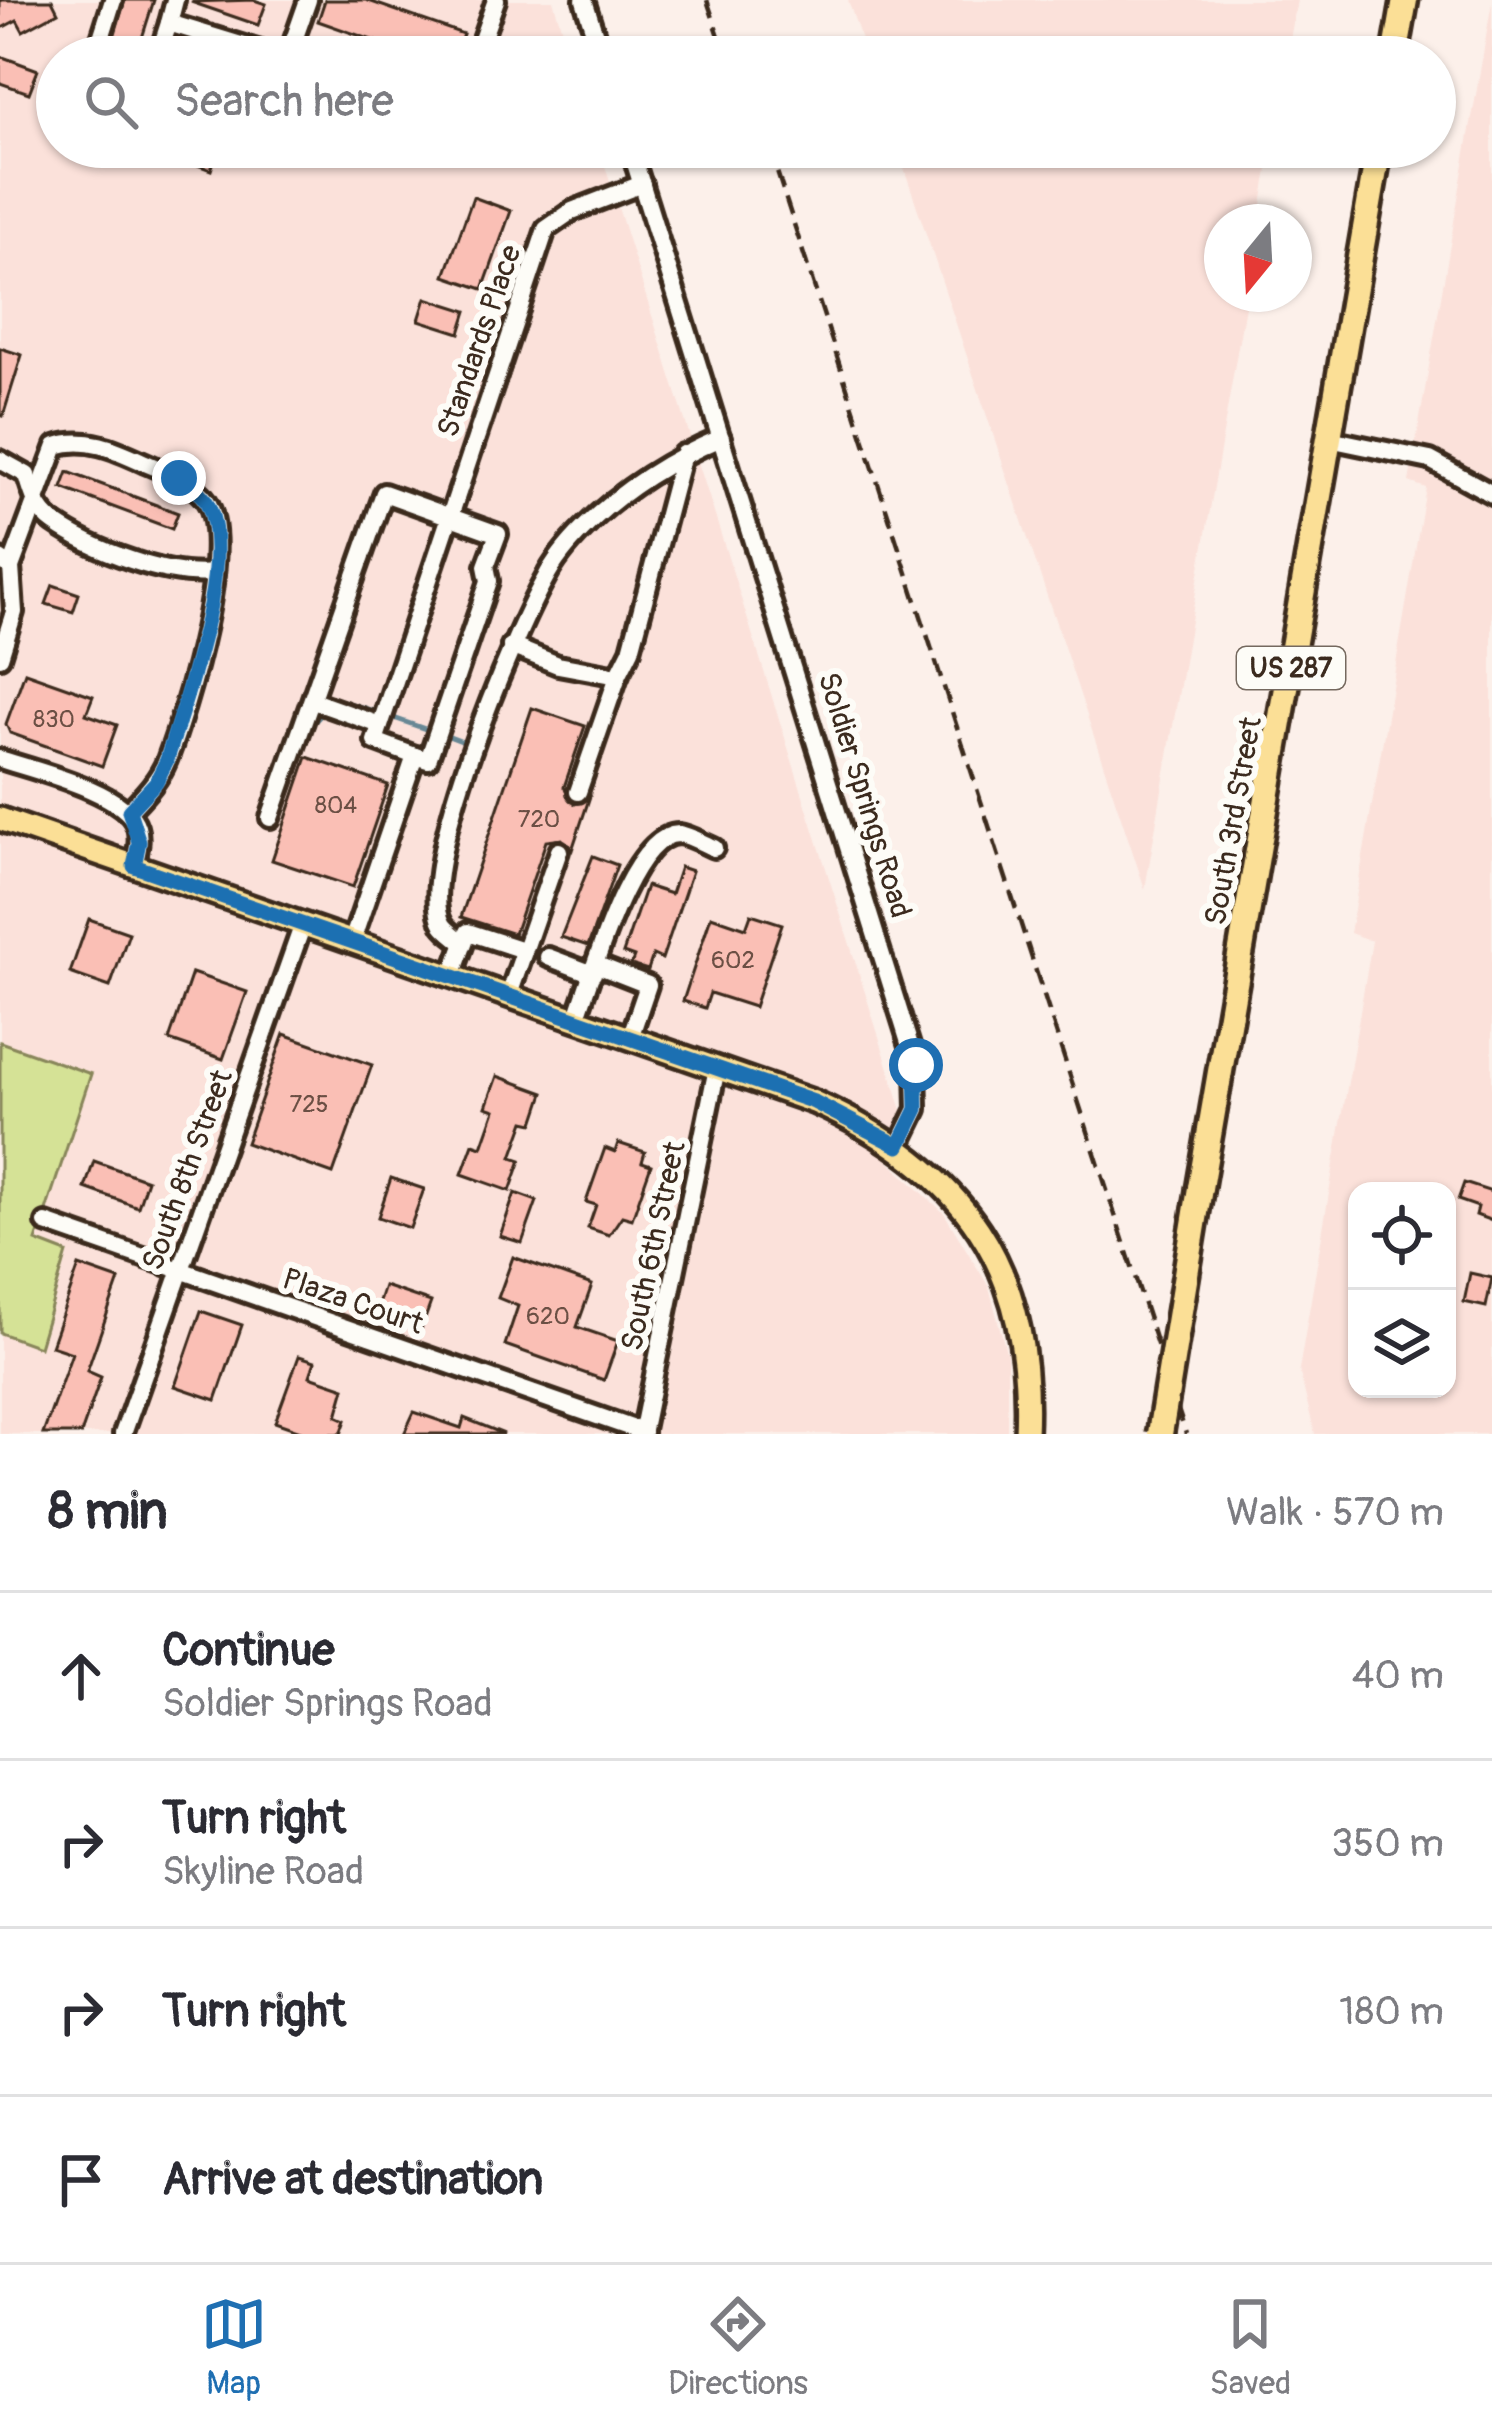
<!DOCTYPE html>
<meta charset="utf-8">
<style>
body{margin:0;font-family:Pangolin,sans-serif;background:#f7f7f7;color:#2b2b33}
.controls{position:absolute;right:36px;bottom:36px;display:grid;overflow:hidden;border-radius:24px;box-shadow:0 3px 9px #0004}
.controls button{width:108px;height:108px;display:grid;place-items:center;padding:0;border:0;border-bottom:3px solid #e1e1e2;background:#fff;color:#2b2b33;font:60px sans-serif}
.compass{position:absolute;left:1204px;top:204px;width:108px;height:108px;border-radius:50%;background:#fff;box-shadow:0 3px 9px #0004;rotate:198deg}
.stop{position:absolute;width:36px;height:36px;margin:-27px;border:9px solid #1f6fb2;border-radius:50%;background:#fff}
.stop.end{background:#1f6fb2;border-color:#fff;box-shadow:0 3px 12px #0008}
.list{margin:0;padding:0;list-style:none}
h2{display:flex;justify-content:space-between;align-items:center;height:156px;margin:0;padding:0 48px;font-size:51px}
h2 small{font-size:39px;font-weight:400;color:#7c7c81}
.list li{display:grid;grid-template-columns:78px 1fr auto;gap:36px;align-items:center;box-sizing:border-box;height:168px;padding:0 48px;border-top:3px solid #e1e1e2}
.list b{display:block;font-size:45px;white-space:nowrap}
.list p{margin:0;font-size:39px;white-space:nowrap;color:#7c7c81}
.list em{font-size:39px;font-style:normal;color:#7c7c81}
.icon{flex:none;width:66px;height:66px;fill:none;stroke:currentColor;stroke-width:2;stroke-linecap:round;stroke-linejoin:round}
.map{position:relative;flex:none;width:1492px;height:1434px;overflow:hidden}
.search{position:absolute;background:#fff;box-shadow:0 3px 9px #0004;left:36px;right:36px;top:36px;height:132px;display:flex;align-items:center;gap:30px;box-sizing:border-box;padding:0 42px;border-radius:66px;color:#7c7c81;font-size:45px}
.sheet{height:828px;background:#fff}
nav{display:flex;justify-content:space-around;align-items:center;box-sizing:border-box;height:168px;border-top:3px solid #e1e1e2;background:#fff;font-size:33px;color:#7c7c81}
nav a{display:grid;justify-items:center;gap:6px}
nav .on{color:#1f6fb2}
.map>svg:first-child{display:block}
.built{fill:#fbe1da;fill-rule:evenodd}
.green{fill:#d5e296;stroke:#88865a;stroke-width:3}
.lines{fill:none;stroke-linecap:round;stroke-linejoin:round}
.stream{stroke:#678895;stroke-width:4.5}
.building{fill:#fabfb5;stroke:#3b2a1e;stroke-width:3}
.minor-casing{stroke:#3b2a1e;stroke-width:26}
.major-casing{stroke:#3b2a1e;stroke-width:30}
.highway-casing{stroke:#3b2a1e;stroke-width:33}
.minor{stroke:#fdfcf7;stroke-width:16}
.major{stroke:#fbdf96;stroke-width:21}
.highway{stroke:#fbdf96;stroke-width:24}
.rail{stroke:#3b2a1e;stroke-width:4.5;stroke-dasharray:18 9;stroke-linecap:butt}
.highway-bridge-casing{stroke:#3b2a1e;stroke-width:33;stroke-linecap:butt}
.highway-bridge{stroke:#fbdf96;stroke-width:24}
.route{stroke:#1f6fb2;stroke-width:15}
.labels{text-anchor:middle;stroke-width:12;stroke-linejoin:round;paint-order:stroke}
.number-label{font-size:24px;fill:#6b4f44}
.shield{fill:#fdfcf7;stroke:#75695f;stroke-width:3}
.shield-label{font-size:27px;font-weight:bold;fill:#3b2a1e}
.street-label{font-size:30px;fill:#3b2a1e;stroke:#fdfcf7}
</style>
<div class="map">
<svg width="1492" height="1434" viewBox="0 0 1492 1434">
<rect width="100%" height="100%" fill="#fcf0ea"/>
<filter id="ink" filterUnits="userSpaceOnUse"><feTurbulence type="fractalNoise" baseFrequency=".00833" numOctaves="2"/><feDisplacementMap in="SourceGraphic" scale="24" xChannelSelector="R" yChannelSelector="G"/><feConvolveMatrix kernelMatrix="1 2 1 2 8 2 1 2 1" color-interpolation-filters="sRGB"/></filter>
<g filter="url(#ink)">
<!-- built -->
<g class="built">
<path d="M0,0H553L570,57H57V147H599L902,1110L887,1160L944,1213L989,1287L1007,1355V1434H0V1333L40,1346L67,1254L36,1242L91,1075L0,1042Z"/>
<path d="M848,0H1297L1287,57H867Z"/>
<path d="M1492,2V1434H1315L1299,1370L1372,941L1350,933L1426,488L1409,482ZM1357,1191H1447V1389H1357Z"/>
<path d="M897,147H1272L1259,222H1222V294H1247L1145,889Z"/>
</g>
<!-- green -->
<path class="green" d="M0,1042L91,1074L36,1241L67,1253L39,1347L0,1333Z"/>
<g class="lines">
<!-- stream -->
<g class="stream">
<path d="M333,703L337,699L377,712"/>
<path d="M388,716L434,732"/>
<path d="M308,729L325,711"/>
<path d="M445,735L466,743"/>
</g>
</g>
<!-- building -->
<g class="building">
<path d="M0,0H52L58,12L23,31L17,20L0,29Z"/>
<path d="M125,0H154L136,57H108Z"/>
<path d="M254,0L266,4L258,25L191,2Z"/>
<path d="M325,0H366L463,34L455,57H420L318,21Z"/>
<path d="M0,56L38,70L29,93L0,83Z"/>
<path d="M150,147H219L211,170Z"/>
<path d="M473,197L511,211L483,289L445,276Z"/>
<path d="M426,298L467,311L460,333L419,320Z"/>
<path d="M0,348L22,355L3,416L0,415Z"/>
<path d="M68,472L178,513L172,529L62,488Z"/>
<path d="M53,585L79,594L73,612L46,604Z"/>
<path d="M25,672L93,696L86,714L117,725L102,766L10,733L6,724Z"/>
<path d="M532,708L585,726L564,787L575,804L590,796L572,850L562,839L546,841L514,934L461,917Z"/>
<path d="M307,757L388,785L353,887L272,860Z"/>
<path d="M593,856L617,865L588,946L561,937Z"/>
<path d="M680,867L692,871L662,959L653,955L648,970L631,965L634,957L623,953L646,886L671,894Z"/>
<path d="M751,914L782,924L754,1007L710,993L705,1008L683,1001L711,916L746,928Z"/>
<path d="M89,919L129,933L110,987L70,973Z"/>
<path d="M192,973L247,992L223,1059L169,1040Z"/>
<path d="M284,1034L372,1065L333,1174L246,1143Z"/>
<path d="M497,1076L544,1093L534,1123L525,1121L512,1157L521,1160L510,1191L462,1174L473,1144L482,1147L495,1110L486,1107Z"/>
<path d="M618,1143L645,1152L642,1162L651,1165L632,1219L622,1216L609,1235L588,1228L596,1205L586,1202L605,1148L615,1152Z"/>
<path d="M94,1161L147,1180L138,1207L85,1188Z"/>
<path d="M391,1178L424,1189L410,1228L378,1217Z"/>
<path d="M1464,1183L1492,1192V1221L1476,1215L1478,1207L1458,1200Z"/>
<path d="M515,1193L537,1201L522,1243L500,1236Z"/>
<path d="M513,1257L592,1285L577,1327L618,1341L604,1380L505,1345L518,1306L498,1298Z"/>
<path d="M79,1266L119,1280L87,1371L101,1377L81,1434H43L72,1353L51,1346Z"/>
<path d="M1470,1273L1492,1278L1486,1307L1464,1302Z"/>
<path d="M384,1286L431,1302L421,1330L375,1313Z"/>
<path d="M201,1311L242,1325L216,1400L175,1386Z"/>
<path d="M299,1356L315,1361L310,1376L345,1388L337,1416L346,1420L341,1434H309L275,1422Z"/>
<path d="M414,1412L461,1428L464,1418L504,1434H404Z"/>
</g>
<g class="lines">
<defs>
<g id="minor">
<path d="M584,0L602,57"/>
<path d="M169,23L175,0"/>
<path d="M95,57L113,0"/>
<path d="M158,57L169,23L280,57"/>
<path d="M288,57L308,0"/>
<path d="M476,57L496,0"/>
<path d="M630,147L916,1065L917,1109L899,1146"/>
<path d="M1329,439L1430,460L1492,494"/>
<path d="M0,460L27,475C32,493 37,511 54,523C93,550 167,578 213,573"/>
<path d="M0,559L11,567L14,612L0,657"/>
<path d="M11,567L56,446C86,436 115,449 143,462C163,471 193,481 206,500C237,545 186,710 167,760C159,780 144,795 129,811"/>
<path d="M511,646L558,665L618,676L631,650L683,454"/>
<path d="M313,701L380,725"/>
<path d="M415,756L375,741L546,229L572,211L642,184"/>
<path d="M0,759C33,770 127,792 137,827C141,840 137,853 134,866"/>
<path d="M578,792L618,676"/>
<path d="M270,818L384,493L498,534L486,566L489,581L428,760L415,756L352,941"/>
<path d="M463,943C458,938 447,931 443,925C412,874 515,631 545,579C554,561 570,542 584,528C621,490 673,458 721,438"/>
<path d="M548,957L593,974"/>
<path d="M597,965L648,985L630,1038"/>
<path d="M452,976L468,932L523,950"/>
<path d="M509,995L559,851"/>
<path d="M576,1019C591,980 630,833 679,834C689,835 704,844 714,848"/>
<path d="M46,1223L643,1432"/>
<path d="M123,1434L303,924"/>
<path d="M642,1434L717,1068"/>
</g>
<path id="major" d="M0,819L814,1102C964,1169 1034,1267 1026,1434"/>
<g id="highway">
<path d="M1395,57L1405,0"/>
<path d="M1200,1188L1379,147"/>
</g>
</defs>
<!-- minor casing -->
<use href="#minor" class="minor-casing"/>
<!-- major casing -->
<use href="#major" class="major-casing"/>
<!-- highway casing -->
<use href="#highway" class="highway-casing"/>
<!-- minor -->
<use href="#minor" class="minor"/>
<!-- major -->
<use href="#major" class="major"/>
<!-- highway -->
<use href="#highway" class="highway"/>
<!-- rail -->
<g class="rail">
<path d="M707,0L726,57"/>
<path d="M769,147L1186,1434"/>
</g>
<defs>
<path id="highway-bridge" d="M1160,1434L1200,1188"/>
</defs>
<!-- highway-bridge casing -->
<use href="#highway-bridge" class="highway-bridge-casing"/>
<!-- highway-bridge -->
<use href="#highway-bridge" class="highway-bridge"/>
</g>
</g>
<g class="lines" filter="url(#ink)">
<!-- route -->
<path class="route" d="M179,478C189,485 202,493 207,503C237,560 184,699 167,760L156,782L129,811L139,842L134,866L814,1102L899,1146L917,1109L916,1065"/>
</g>
<g class="labels">
<!-- number labels -->
<g class="number-label">
<text x="54" y="727">830</text>
<text x="336" y="813">804</text>
<text x="539" y="827">720</text>
<text x="733" y="968">602</text>
<text x="309" y="1112">725</text>
<text x="548" y="1324">620</text>
</g>
<!-- shield labels -->
<rect class="shield" x="1237" y="647" width="108" height="42" rx="9"/>
<g class="shield-label">
<text x="1291" y="677">US 287</text>
</g>
<!-- street labels -->
<g class="street-label">
<text transform="translate(479 341) rotate(-71)" y="10">Standards Place</text>
<text transform="translate(865 795) rotate(73)" y="10">Soldier Springs Road</text>
<text transform="translate(1233 821) rotate(-80)" y="10">South 3rd Street</text>
<text transform="translate(187 1170) rotate(-70)" y="10">South 8th Street</text>
<text transform="translate(653 1246) rotate(-78)" y="10">South 6th Street</text>
<text transform="translate(353 1301) rotate(19)" y="10">Plaza Court</text>
</g>
</g>
</svg>
<div class="controls">
<button><svg class="icon" aria-label="locate" viewBox="0 0 24 24"><circle cx="12" cy="12" r="6"/><path d="M12 2v4M12 18v4M2 12h4M18 12h4"/></svg></button>
<button><svg class="icon" aria-label="layers" viewBox="0 0 24 24"><path d="M12 4l9 5-9 5-9-5zM3 14l9 5 9-5"/></svg></button>
</div>
<svg class="compass" viewBox="-18 -18 36 36"><path d="M0-13l5 13h-10z" fill="#e53935"/><path d="M0 13l5-13h-10z" fill="#7c7c81"/></svg>
<div class="stop" style="left:916px;top:1065px"></div>
<div class="stop end" style="left:179px;top:478px"></div>
<div class="search"><svg class="icon" aria-label="search" viewBox="0 0 24 24"><circle cx="10" cy="10" r="6"/><path d="M15 15l6 6"/></svg>Search here</div>
</div>
<section class="sheet">
<h2>8 min<small>Walk · 570 m</small></h2>
<ul class="list">
<li><svg class="icon" aria-label="ahead" viewBox="0 0 24 24"><path d="M12 20V5M6 11l6-6 6 6"/></svg><div><b>Continue</b><p>Soldier Springs Road</p></div><em>40 m</em></li>
<li><svg class="icon" aria-label="right" viewBox="0 0 24 24"><path d="M7 20v-9h11M14 6l5 5-5 5"/></svg><div><b>Turn right</b><p>Skyline Road</p></div><em>350 m</em></li>
<li><svg class="icon" aria-label="right" viewBox="0 0 24 24"><path d="M7 20v-9h11M14 6l5 5-5 5"/></svg><div><b>Turn right</b></div><em>180 m</em></li>
<li><svg class="icon" aria-label="arrive" viewBox="0 0 24 24"><path d="M6 21V4h12l-3 4 3 4H6"/></svg><div><b>Arrive at destination</b></div></li>
</ul>
</section>
<nav>
<a class="on"><svg class="icon" aria-label="map" viewBox="0 0 24 24"><path d="M3 6l6-2 6 2 6-2v14l-6 2-6-2-6 2zM9 4v14M15 6v14"/></svg>Map</a>
<a><svg class="icon" aria-label="directions" viewBox="0 0 24 24"><path d="M12 3l9 9-9 9-9-9zM9 14v-3h6M13 9l2 2-2 2"/></svg>Directions</a>
<a><svg class="icon" aria-label="saved" viewBox="0 0 24 24"><path d="M7 4h10v16l-5-4-5 4z"/></svg>Saved</a>
</nav>
